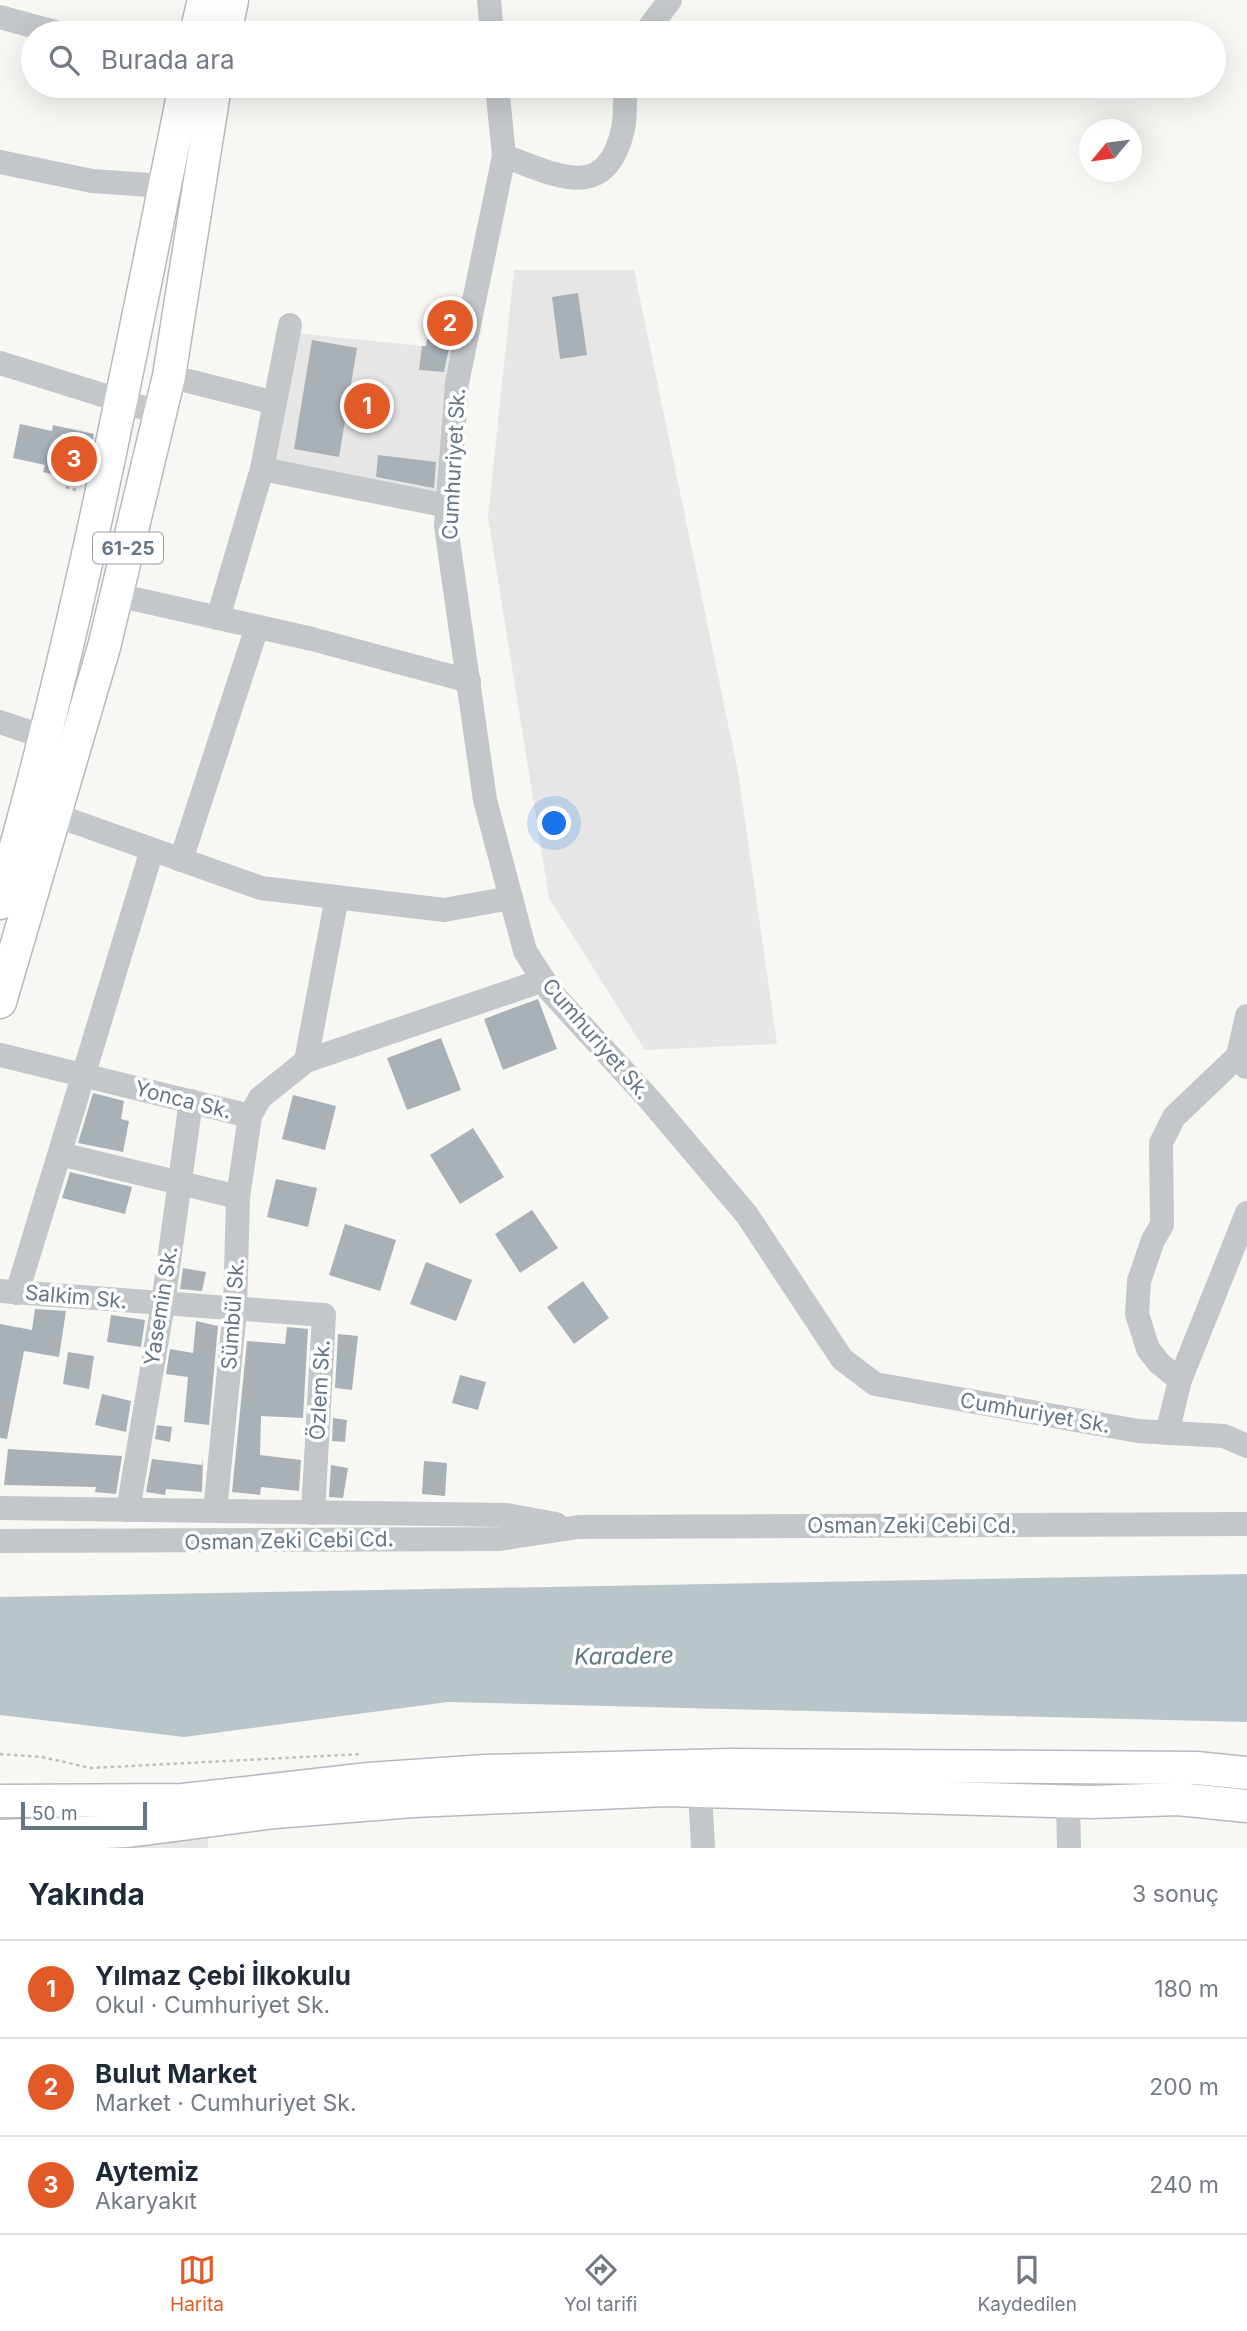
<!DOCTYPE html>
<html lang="tr">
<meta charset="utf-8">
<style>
body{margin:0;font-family:Inter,sans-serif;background:#f2f2f3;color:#1f2937}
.compass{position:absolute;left:1079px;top:119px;width:63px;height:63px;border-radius:50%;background:#fff;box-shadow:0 7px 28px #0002;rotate:241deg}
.scale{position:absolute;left:21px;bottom:18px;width:126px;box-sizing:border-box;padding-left:7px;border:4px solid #667685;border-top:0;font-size:19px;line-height:24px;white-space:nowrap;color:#667685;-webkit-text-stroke:5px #fff;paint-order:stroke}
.you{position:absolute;left:555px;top:824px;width:24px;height:24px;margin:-18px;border:5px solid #fff;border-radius:50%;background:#1a73e8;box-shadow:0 0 0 10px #1a73e833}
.badge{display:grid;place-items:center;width:46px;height:46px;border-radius:50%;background:#e35a29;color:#fff;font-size:23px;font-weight:700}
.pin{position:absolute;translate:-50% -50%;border:4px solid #fff;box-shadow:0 2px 7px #0006}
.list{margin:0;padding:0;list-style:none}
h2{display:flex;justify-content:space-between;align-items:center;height:91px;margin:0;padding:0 28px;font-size:30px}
h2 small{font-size:23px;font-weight:400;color:#747a83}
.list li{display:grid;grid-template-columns:46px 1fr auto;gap:21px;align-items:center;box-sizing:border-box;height:98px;padding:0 28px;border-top:2px solid #e0e1e3}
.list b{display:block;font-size:26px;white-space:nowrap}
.list p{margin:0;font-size:23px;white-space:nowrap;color:#747a83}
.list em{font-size:23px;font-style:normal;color:#747a83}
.icon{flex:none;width:38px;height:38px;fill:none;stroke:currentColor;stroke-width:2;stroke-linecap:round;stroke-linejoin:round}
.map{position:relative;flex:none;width:1247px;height:1848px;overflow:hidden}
.search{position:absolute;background:#fff;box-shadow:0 7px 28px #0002;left:21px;right:21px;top:21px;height:77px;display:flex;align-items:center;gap:18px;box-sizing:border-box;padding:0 24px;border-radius:38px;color:#747a83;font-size:26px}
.sheet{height:385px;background:#fff}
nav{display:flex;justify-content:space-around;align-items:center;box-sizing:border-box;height:98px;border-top:2px solid #e0e1e3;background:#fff;font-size:19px;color:#747a83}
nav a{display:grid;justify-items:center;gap:4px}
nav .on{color:#e35a29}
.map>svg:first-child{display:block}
.built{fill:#e5e6e5}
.water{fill:#bac5ca}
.building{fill:#a9b1b7}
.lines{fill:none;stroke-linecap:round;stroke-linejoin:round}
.major-casing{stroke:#b6babe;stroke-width:35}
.path{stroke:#bdbfc1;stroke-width:2.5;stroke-dasharray:3.5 3.5;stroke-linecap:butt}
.minor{stroke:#c3c7ca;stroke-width:24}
.major{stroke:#fff;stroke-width:32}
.labels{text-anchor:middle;stroke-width:7;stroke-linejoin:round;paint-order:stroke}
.shield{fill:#fff;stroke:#949faa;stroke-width:2}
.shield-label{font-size:19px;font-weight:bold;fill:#667685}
.street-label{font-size:21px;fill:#667685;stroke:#fff}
.water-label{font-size:23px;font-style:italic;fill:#627781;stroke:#fff}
</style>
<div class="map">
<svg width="1247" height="1848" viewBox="0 0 1247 1848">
<rect width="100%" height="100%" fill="#f7f7f4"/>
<!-- built -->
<g class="built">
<path d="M514,270H634L738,772L777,1044L645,1050L549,898L488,517Z"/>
<path d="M297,333L459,350L440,492L273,465Z"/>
<path d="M208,1837V1848H99V1839Z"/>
</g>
<!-- water -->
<path class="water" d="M1247,1574V1722L448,1702L184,1737L0,1715V1597Z"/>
<!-- building -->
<g class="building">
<path d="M578,293L587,355L560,359L552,297Z"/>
<path d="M433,306L457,310L444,372L419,370L422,346H426Z"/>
<path d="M312,340L357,348L339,457L294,449Z"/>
<path d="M20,424L52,431L53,425L94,434L84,481L43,472L45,465L13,458Z"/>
<path d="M378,455L436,462L434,488L376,477Z"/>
<path d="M538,999L557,1049L503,1070L484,1019Z"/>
<path d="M441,1038L461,1090L407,1110L387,1058Z"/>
<path d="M93,1093L124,1101L121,1119L129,1121L123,1152L78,1143Z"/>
<path d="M293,1095L336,1106L325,1150L282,1139Z"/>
<path d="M473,1128L504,1177L460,1204L430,1155Z"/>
<path d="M70,1172L132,1187L125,1214L62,1198Z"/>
<path d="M276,1179L317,1188L308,1227L267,1217Z"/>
<path d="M532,1210L558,1248L520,1273L495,1234Z"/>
<path d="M345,1224L396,1240L380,1291L329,1275Z"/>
<path d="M426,1262L472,1280L456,1321L410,1304Z"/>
<path d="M183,1268L206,1272L202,1291L180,1289Z"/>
<path d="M583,1281L609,1318L574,1344L547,1307Z"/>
<path d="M35,1309L66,1311L59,1357L24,1351L7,1439L0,1438V1324L32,1330Z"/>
<path d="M111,1315L145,1320L141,1347L107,1342Z"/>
<path d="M196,1321L218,1326L209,1425L184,1422L188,1377L166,1374L170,1349L193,1353Z"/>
<path d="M287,1327L308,1329L303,1418L261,1416L260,1455L301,1460L299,1491L261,1487L260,1495L232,1492L247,1341L285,1344Z"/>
<path d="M338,1334L358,1336L352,1390L335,1388Z"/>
<path d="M68,1352L94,1356L89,1389L63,1384Z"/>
<path d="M460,1375L486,1382L478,1410L452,1403Z"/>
<path d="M102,1394L131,1401L126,1432L95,1425Z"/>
<path d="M333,1418L347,1420L345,1442L332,1441Z"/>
<path d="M157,1425L172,1427L170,1442L155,1439Z"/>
<path d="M8,1449L122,1456L116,1494L95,1492L96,1487L4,1485Z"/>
<path d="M203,1458L202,1492L166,1489L165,1495L146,1492L152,1459L202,1465Z"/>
<path d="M424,1461L447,1463L445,1496L422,1494Z"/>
<path d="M331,1465L348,1468L343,1498L329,1497Z"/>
</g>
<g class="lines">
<defs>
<g id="major">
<path d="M196,33L204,0"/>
<path d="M225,33L232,0"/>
<path d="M0,903C78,634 129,360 185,86"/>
<path d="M0,1002L104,647L169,376L215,86"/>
<path d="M0,1801L183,1800L369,1779L485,1771L731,1765L1196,1768L1247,1773"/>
<path d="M0,1836L128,1831L275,1812L413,1801L666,1790L1091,1802L1178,1799L1247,1806"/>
</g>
</defs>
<!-- major casing -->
<use href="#major" class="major-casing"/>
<!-- path -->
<g class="path">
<path d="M66,487L76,490"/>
<path d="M0,1754L42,1757L91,1768L362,1754"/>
</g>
<!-- minor -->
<g class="minor">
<path d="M489,0L492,33"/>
<path d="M0,17L59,33"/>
<path d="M645,33L670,0"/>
<path d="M497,86L504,156L457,383L446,526L485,800L525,951L551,992L650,1100L747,1215L842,1359L875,1384L1138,1431L1224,1436L1247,1446"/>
<path d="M504,156C555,174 606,205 623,129C626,116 624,100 626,86"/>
<path d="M0,162L92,181L164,186"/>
<path d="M0,363L160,413"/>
<path d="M169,376L275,403"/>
<path d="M262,469L290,325"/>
<path d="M117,595L312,639L469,681"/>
<path d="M218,618L262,469L448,506"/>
<path d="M0,722L47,738"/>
<path d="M55,815L261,888L444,910L511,898"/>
<path d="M181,860L257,627"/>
<path d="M0,1055L250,1116"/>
<path d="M306,1061L337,897"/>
<path d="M1246,1067L1238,1056L1247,1016"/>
<path d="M60,1154L238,1197"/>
<path d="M0,1291L324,1315L313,1513"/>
<path d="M17,1293L152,850"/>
<path d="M1180,1380L1159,1363L1148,1349L1137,1314L1139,1281L1153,1240L1162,1225L1161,1143L1174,1117L1238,1056"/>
<path d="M1167,1433L1180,1380L1247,1213"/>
<path d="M0,1508L507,1515L556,1524"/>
<path d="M128,1510L163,1304L191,1101"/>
<path d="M215,1511L235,1310L238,1197L250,1116L260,1098L306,1061L544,980"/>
<path d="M0,1541L499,1539L578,1527L1247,1524"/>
<path d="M700,1790L703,1848"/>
<path d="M1068,1801L1069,1848"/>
</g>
<!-- major -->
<use href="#major" class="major"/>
</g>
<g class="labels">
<!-- shield labels -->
<rect class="shield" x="93" y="532.5" width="70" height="31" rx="5"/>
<g class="shield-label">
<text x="128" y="555">61-25</text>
</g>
<!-- street labels -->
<g class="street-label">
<text transform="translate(454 464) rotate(-87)" y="7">Cumhuriyet Sk.</text>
<text transform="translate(596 1039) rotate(49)" y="7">Cumhuriyet Sk.</text>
<text transform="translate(183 1100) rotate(14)" y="7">Yonca Sk.</text>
<text transform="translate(76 1297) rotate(5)" y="7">Salkim Sk.</text>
<text transform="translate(161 1306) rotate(-81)" y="7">Yasemin Sk.</text>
<text transform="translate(233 1314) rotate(-86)" y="7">Sümbül Sk.</text>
<text transform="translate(320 1390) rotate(-87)" y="7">Özlem Sk.</text>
<text transform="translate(1035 1413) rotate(10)" y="7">Cumhuriyet Sk.</text>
<text x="912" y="1533">Osman Zeki Cebi Cd.</text>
<text transform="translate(289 1541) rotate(-1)" y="7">Osman Zeki Cebi Cd.</text>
</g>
<!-- water labels -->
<g class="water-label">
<text transform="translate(624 1656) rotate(-1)" y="8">Karadere</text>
</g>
</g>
</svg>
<svg class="compass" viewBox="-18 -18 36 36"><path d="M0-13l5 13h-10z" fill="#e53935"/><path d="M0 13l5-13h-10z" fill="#747a83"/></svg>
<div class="scale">50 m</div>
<div class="you"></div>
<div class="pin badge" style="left:367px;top:406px">1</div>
<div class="pin badge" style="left:450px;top:323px">2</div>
<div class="pin badge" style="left:74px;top:459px">3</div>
<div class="search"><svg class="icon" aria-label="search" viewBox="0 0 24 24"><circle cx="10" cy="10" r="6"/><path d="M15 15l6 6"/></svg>Burada ara</div>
</div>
<section class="sheet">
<h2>Yakında<small>3 sonuç</small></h2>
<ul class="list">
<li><span class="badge">1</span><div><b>Yılmaz Çebi İlkokulu</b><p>Okul · Cumhuriyet Sk.</p></div><em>180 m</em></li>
<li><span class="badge">2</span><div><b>Bulut Market</b><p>Market · Cumhuriyet Sk.</p></div><em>200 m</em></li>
<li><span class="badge">3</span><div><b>Aytemiz</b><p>Akaryakıt</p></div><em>240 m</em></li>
</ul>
</section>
<nav>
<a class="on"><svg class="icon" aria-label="map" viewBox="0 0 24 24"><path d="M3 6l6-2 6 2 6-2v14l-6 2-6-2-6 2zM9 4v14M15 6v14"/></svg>Harita</a>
<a><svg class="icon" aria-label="directions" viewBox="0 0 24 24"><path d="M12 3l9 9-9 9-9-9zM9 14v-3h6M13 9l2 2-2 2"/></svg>Yol tarifi</a>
<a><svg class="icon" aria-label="saved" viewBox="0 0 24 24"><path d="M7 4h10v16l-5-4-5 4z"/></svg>Kaydedilen</a>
</nav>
